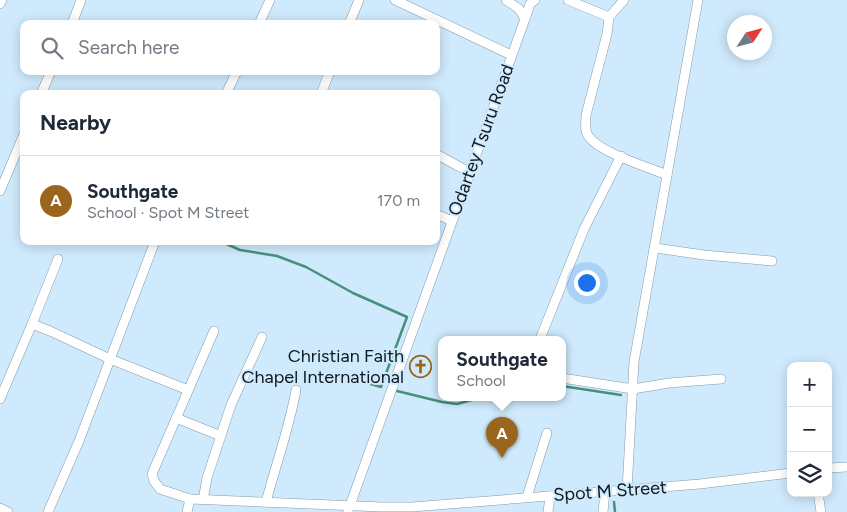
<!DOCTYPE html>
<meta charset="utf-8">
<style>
body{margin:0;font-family:Figtree,sans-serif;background:#f6f6f7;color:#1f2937}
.controls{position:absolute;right:15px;bottom:15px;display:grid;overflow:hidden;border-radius:10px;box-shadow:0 2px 12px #0003}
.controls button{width:45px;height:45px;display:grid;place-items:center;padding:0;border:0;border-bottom:1px solid #e0e1e3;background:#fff;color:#1f2937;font:25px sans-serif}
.compass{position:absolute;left:727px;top:15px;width:45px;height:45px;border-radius:50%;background:#fff;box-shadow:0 2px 12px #0003;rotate:54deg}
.you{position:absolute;left:586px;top:282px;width:18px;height:18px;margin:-12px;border:4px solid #fff;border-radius:50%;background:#1a73e8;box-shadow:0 0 0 8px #1a73e833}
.badge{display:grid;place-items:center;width:32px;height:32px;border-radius:50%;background:#9a661d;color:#fff;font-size:16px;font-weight:700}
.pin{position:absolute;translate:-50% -41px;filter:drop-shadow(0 1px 2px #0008)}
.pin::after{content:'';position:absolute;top:26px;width:18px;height:15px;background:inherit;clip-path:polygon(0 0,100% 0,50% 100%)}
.popup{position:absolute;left:438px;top:336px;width:128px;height:65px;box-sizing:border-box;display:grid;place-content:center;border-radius:10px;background:#fff;filter:drop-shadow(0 1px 4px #0005);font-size:16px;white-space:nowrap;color:#747a83}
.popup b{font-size:19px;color:#1f2937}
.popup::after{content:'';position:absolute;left:50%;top:100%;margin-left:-10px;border:10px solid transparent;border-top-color:#fff}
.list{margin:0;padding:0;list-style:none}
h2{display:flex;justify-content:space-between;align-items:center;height:65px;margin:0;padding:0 20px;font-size:21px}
h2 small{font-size:16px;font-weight:400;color:#747a83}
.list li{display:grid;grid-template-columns:32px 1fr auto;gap:15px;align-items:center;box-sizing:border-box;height:90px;padding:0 20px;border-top:1px solid #e0e1e3}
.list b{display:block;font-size:19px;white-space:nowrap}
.list p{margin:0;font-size:16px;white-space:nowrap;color:#747a83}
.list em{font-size:16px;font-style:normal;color:#747a83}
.icon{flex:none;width:28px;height:28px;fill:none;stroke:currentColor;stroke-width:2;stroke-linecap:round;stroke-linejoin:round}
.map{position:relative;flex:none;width:847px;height:512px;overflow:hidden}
.search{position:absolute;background:#fff;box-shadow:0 2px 12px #0003;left:20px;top:20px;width:420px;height:55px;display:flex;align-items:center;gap:12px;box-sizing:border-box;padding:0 18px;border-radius:10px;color:#747a83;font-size:19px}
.panel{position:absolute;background:#fff;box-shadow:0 2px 12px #0003;left:20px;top:90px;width:420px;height:155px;border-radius:10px}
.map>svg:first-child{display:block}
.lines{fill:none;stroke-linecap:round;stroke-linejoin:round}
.stream{stroke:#46917c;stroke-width:2.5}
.minor-casing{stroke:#829bab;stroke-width:10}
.minor{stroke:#fff;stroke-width:9}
.labels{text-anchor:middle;stroke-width:4;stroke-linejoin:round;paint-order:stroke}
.street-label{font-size:18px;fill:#0e181e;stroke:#cfeafc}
.poi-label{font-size:18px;fill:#0e181e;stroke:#cfeafc;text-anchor:end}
</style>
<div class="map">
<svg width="847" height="512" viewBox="0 0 847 512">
<rect width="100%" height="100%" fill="#cfeafc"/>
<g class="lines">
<!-- stream -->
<g class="stream">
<path d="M220,241L240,250L277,256L306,267L353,293L407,317L381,387L364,382"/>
<path d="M562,386L621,395"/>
<path d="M397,391L442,402L457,404L482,397"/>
<path d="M614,502L615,512"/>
</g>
<defs>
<g id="minor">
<path d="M395,0L511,55"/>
<path d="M568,0L609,17"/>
<path d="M624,0L609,17L607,34L586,115C586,122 584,131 589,137C601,153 648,167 667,175"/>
<path d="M0,4L2,0"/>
<path d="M525,19L530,4L535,0"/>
<path d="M72,24L81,0"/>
<path d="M259,24L270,0"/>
<path d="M349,24L359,0"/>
<path d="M41,94L51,71"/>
<path d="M226,94L237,71"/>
<path d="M321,94L330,71"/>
<path d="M436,154L469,172"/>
<path d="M0,191L24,134"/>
<path d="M436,214L452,221"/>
<path d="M655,248L704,255L772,261"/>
<path d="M32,324L58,259"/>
<path d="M214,331L152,474L154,481L160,489L190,499L382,507H412L700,484L791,473"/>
<path d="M540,339L584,229L621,156"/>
<path d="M562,378L633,389L669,383L721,379"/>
<path d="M0,399L32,324L50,331L110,359L188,390"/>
<path d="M176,418L221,436"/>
<path d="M828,468L847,467"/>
<path d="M627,490L634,362L698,0"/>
<path d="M818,493L821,512"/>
<path d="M527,497L547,433"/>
<path d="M203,500L207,478L231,405L262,337"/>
<path d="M266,502C276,464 289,429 296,390"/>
<path d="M0,508L8,512"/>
<path d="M348,511L525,19L519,9L506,0"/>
<path d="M48,512L79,441L154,244"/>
<path d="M187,512L190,499"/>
<path d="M548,512L550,496"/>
<path d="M603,512L605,492"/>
</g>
</defs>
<!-- minor casing -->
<use href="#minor" class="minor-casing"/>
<!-- minor -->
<use href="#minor" class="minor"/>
</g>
<!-- icons -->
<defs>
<symbol id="church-ring" viewBox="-11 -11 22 22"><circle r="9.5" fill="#cfeafc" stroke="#9a661d" stroke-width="1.5"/><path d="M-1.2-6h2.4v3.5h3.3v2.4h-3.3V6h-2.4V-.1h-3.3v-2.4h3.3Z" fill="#9a661d"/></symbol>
</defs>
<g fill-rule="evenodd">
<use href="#church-ring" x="408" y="354" width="25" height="25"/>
</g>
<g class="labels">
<!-- street labels -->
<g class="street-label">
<text transform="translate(481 140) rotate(-70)" y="6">Odartey Tsuru Road</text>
<text transform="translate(610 491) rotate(-4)" y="6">Spot M Street</text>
</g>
<!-- poi labels -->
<g class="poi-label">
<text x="404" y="362">Christian Faith<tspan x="404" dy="21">Chapel International</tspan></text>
</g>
</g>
</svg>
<div class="controls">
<button>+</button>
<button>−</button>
<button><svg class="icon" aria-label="layers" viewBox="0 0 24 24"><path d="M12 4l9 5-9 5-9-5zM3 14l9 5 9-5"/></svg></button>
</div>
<svg class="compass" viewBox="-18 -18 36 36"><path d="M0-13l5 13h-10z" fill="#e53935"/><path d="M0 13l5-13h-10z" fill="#747a83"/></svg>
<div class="you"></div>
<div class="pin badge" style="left:502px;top:458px">A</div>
<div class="popup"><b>Southgate</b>School</div>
<div class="search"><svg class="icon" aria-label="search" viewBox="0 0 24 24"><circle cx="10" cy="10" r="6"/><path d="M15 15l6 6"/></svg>Search here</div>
<section class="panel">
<h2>Nearby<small></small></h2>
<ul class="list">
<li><span class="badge">A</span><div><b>Southgate</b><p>School · Spot M Street</p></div><em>170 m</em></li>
</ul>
</section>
</div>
